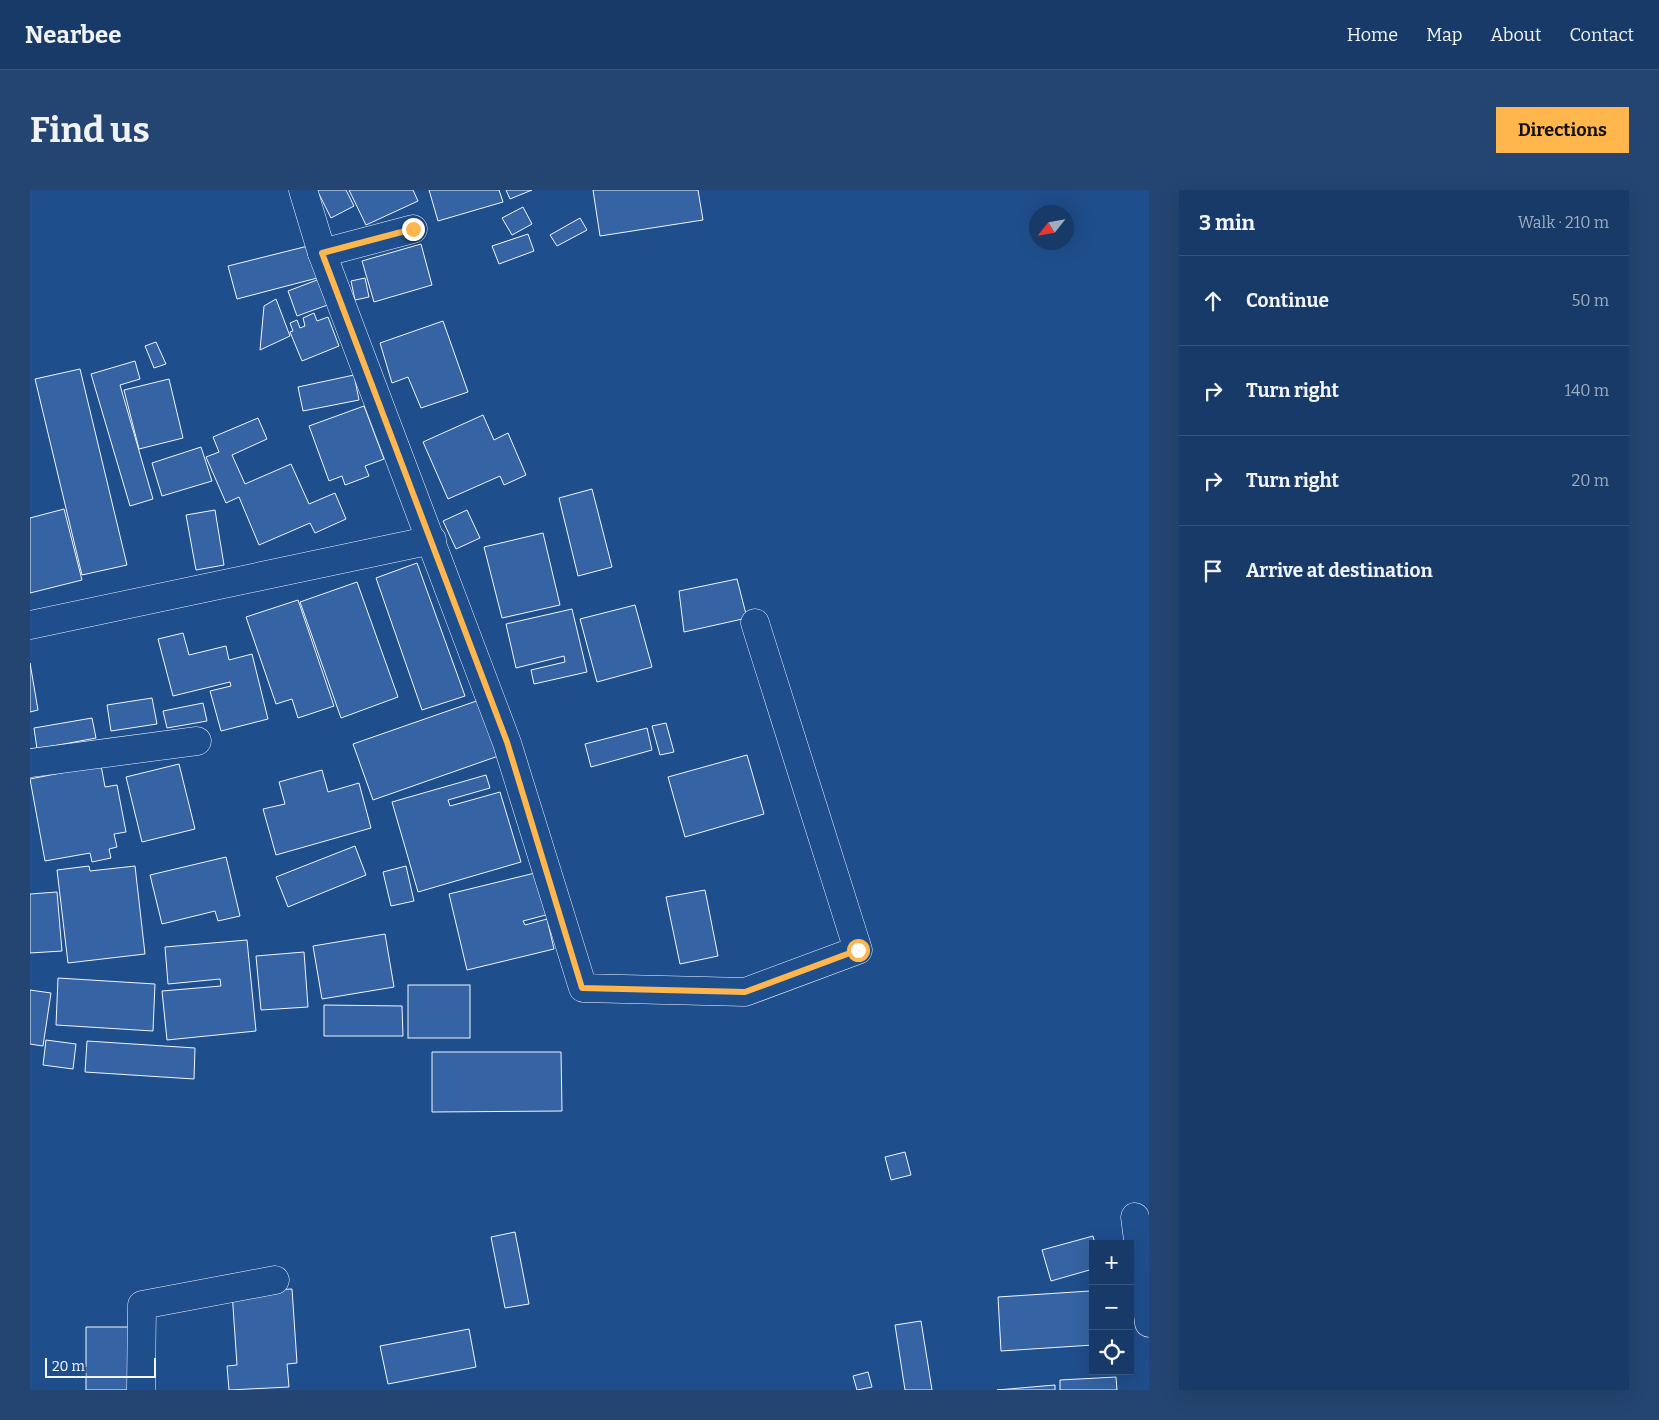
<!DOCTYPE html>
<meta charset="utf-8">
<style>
body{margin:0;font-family:Bitter,serif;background:#244571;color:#f1f3f6}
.controls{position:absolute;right:15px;bottom:15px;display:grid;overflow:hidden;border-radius:0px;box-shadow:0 5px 20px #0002}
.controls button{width:45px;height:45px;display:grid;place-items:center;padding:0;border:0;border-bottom:1px solid #36547d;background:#173a69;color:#f1f3f6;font:25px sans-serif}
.compass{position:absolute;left:999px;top:15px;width:45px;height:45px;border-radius:50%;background:#173a69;box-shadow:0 5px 20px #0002;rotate:239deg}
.scale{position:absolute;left:15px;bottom:12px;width:111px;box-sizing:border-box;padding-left:5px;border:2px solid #f2f6ff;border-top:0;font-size:14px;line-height:18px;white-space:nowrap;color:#f2f6ff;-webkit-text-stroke:4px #1f4e8c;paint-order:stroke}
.stop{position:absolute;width:15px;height:15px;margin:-11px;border:4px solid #ffb74d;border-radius:50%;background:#fff}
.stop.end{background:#ffb74d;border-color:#fff;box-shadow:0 1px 5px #0008}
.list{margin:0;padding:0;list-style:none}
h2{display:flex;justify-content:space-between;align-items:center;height:65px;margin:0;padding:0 20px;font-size:21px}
h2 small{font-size:16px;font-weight:400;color:#9eadc0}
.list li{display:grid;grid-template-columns:32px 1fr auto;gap:15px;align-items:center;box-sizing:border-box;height:90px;padding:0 20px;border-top:1px solid #36547d}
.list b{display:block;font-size:19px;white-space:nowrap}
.list em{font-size:16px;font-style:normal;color:#9eadc0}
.icon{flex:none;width:28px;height:28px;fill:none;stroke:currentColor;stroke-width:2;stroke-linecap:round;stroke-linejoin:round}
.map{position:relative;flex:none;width:1119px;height:1200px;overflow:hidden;border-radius:0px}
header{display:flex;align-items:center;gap:30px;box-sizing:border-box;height:70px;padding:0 25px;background:#173a69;border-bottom:1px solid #36547d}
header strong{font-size:24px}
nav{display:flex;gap:28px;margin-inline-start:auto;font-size:18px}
.intro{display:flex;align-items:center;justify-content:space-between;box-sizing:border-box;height:120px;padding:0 30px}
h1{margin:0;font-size:35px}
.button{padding:12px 22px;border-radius:0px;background:#ffb74d;color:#111;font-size:18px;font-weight:700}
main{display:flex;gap:30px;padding:0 30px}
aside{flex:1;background:#173a69;border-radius:0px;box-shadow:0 5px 20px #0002}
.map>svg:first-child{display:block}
.building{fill:#3563a3;stroke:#f2f6ff}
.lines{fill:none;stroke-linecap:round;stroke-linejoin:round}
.minor-casing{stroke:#f2f6ff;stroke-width:29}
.minor{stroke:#1f4e8c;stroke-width:28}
.route{stroke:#ffb74d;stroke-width:6}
</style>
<header>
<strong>Nearbee</strong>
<nav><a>Home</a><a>Map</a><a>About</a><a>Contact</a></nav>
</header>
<div class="intro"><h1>Find us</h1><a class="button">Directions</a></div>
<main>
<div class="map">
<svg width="1119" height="1200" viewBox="0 0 1119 1200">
<rect width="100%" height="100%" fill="#1f4e8c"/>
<!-- building -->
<g class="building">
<path d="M287,0H316L324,16L301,28Z"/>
<path d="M319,0H383L388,11L336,35Z"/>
<path d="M399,0H469L473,12L408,31Z"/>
<path d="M476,0H502L480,9Z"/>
<path d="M563,0H668L673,30L570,46Z"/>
<path d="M493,17L502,34L482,45L472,28Z"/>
<path d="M550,28L557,40L527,56L520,45Z"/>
<path d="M498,44L504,61L469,74L462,56Z"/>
<path d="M391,54L402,95L344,112L332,71Z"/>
<path d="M282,55L291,87L207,109L198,76Z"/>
<path d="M295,87L303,113L267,126L258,101Z"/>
<path d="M335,88L339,107L325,110L321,91Z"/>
<path d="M246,109L260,146L230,160L234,116Z"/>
<path d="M284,123L287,131L298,127L309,156L272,171L260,142L263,141L260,133L267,130L270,138L275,136L273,128Z"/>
<path d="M413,131L438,202L391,218L378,187L362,193L350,153Z"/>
<path d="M126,152L136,174L124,178L115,156Z"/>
<path d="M105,171L110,189L90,195L123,309L100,316L61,184Z"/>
<path d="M50,179L97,375L52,385L5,189Z"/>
<path d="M324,185L329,210L273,221L268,197Z"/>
<path d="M139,189L153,248L109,259L94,200Z"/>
<path d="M334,216L354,269L335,276L339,286L315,295L312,286L299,291L279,236Z"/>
<path d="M453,225L464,250L478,243L496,285L474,295L470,286L418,309L393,252Z"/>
<path d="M228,228L237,249L202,265L215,294L261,274L279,314L305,303L316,329L285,343L280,333L229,355L209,307L196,313L176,267L189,262L183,247Z"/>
<path d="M171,257L182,291L132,306L122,273Z"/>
<path d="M562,299L582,377L548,386L529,308Z"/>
<path d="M34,319L52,390L0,403V328Z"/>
<path d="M185,320L194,375L166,380L156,325Z"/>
<path d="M437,320L450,348L426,359L413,331Z"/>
<path d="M513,343L530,415L472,428L454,357Z"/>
<path d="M387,373L435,506L392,520L346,388Z"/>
<path d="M707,389L717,428L654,442L649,401Z"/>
<path d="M327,392L368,507L311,528L270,412Z"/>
<path d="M268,410L304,516L268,528L262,509L246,514L216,427Z"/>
<path d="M605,415L622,477L567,492L550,429Z"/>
<path d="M542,419L557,482L504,494L501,480L535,472L534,466L486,478L476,434Z"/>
<path d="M153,443L159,465L196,456L199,470L222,464L238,529L191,541L180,501L201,496L200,492L143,506L128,449Z"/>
<path d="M0,473L8,520L0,522Z"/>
<path d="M122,508L127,534L81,541L77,515Z"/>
<path d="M455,508L474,564L343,610L323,554Z"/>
<path d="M173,513L177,531L137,538L133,521Z"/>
<path d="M62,528L66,548L7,559L4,538Z"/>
<path d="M636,533L644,562L630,565L622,536Z"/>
<path d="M617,538L622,560L561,577L555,554Z"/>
<path d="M717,565L734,624L655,647L638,587Z"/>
<path d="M149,574L165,639L112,652L96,587Z"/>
<path d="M71,575L75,597L87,595L96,642L84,644L87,657L79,659L81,668L62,672L60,663L15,671L0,589Z"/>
<path d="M292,580L298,602L329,593L341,638L246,665L233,619L255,614L249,592Z"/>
<path d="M456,585L460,598L418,610L420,616L470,602L491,672L388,702L362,612Z"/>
<path d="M325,656L336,685L258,717L246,687Z"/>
<path d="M196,667L210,726L188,731L185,721L132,734L120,685Z"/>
<path d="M59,676L60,681L105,676L115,764L38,773L27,680Z"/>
<path d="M376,676L384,711L361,716L353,682Z"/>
<path d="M505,683L516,725L493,731L495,735L517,729L524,759L437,780L419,704Z"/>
<path d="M675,700L688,766L650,774L636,707Z"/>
<path d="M27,702L32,761L0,763V704Z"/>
<path d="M355,744L364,797L292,809L283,756Z"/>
<path d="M217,750L226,841L137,850L132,801L191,796L190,789L138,794L135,757Z"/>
<path d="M274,762L278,817L231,820L226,766Z"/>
<path d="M28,788L125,794L123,841L26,835Z"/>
<rect x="378" y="795" width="62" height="53"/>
<path d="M0,800L21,803L13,856L0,854Z"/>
<path d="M294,815L372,816L373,846H294Z"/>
<path d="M16,850L46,854L43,879L13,875Z"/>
<path d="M57,851L165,858L164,889L55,882Z"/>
<path d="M402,862H531L532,921L402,922Z"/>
<path d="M875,962L881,985L861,990L855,967Z"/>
<path d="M485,1042L499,1114L475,1118L461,1047Z"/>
<path d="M1063,1046L1065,1054H1063V1079L1021,1091L1012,1060Z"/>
<path d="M1100,1090L1106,1122L1100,1123Z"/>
<path d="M262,1099L267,1173L257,1174L259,1197L199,1200L197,1176L207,1175L202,1102Z"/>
<path d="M1060,1101L1063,1155L971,1161L968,1107Z"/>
<path d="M891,1131L902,1200H875L865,1135Z"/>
<path d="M56,1137H106L107,1200H56Z"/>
<path d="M439,1139L446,1177L358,1194L350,1156Z"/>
<path d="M838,1182L842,1197L827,1200L823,1186Z"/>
<path d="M1086,1187L1087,1200H1030V1190Z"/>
<path d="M1025,1195V1200H967Z"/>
</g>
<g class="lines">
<defs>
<g id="minor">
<path d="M273,0L292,63L477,553L553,798L715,802L828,760L725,433"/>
<path d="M292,63L383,39"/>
<path d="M0,435L402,350"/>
<path d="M0,573L167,551"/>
<path d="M1105,1027L1119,1133"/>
<path d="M111,1200L112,1115L245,1090"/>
</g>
</defs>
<!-- minor casing -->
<use href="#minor" class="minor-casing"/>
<!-- minor -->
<use href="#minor" class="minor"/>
</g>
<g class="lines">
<!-- route -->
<path class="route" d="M383,39L292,63L477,552L552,798L715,802L828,760"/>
</g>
</svg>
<div class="controls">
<button>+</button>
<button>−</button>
<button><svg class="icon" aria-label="locate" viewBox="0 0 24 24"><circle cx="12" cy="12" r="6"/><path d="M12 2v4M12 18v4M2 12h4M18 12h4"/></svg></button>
</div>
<svg class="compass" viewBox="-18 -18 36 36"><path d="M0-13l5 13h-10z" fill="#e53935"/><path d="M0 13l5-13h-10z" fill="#9eadc0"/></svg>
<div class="scale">20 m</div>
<div class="stop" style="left:828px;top:760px"></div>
<div class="stop end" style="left:383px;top:39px"></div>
</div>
<aside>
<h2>3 min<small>Walk · 210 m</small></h2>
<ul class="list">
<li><svg class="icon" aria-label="ahead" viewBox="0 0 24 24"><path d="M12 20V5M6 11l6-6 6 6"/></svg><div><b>Continue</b></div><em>50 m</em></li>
<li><svg class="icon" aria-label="right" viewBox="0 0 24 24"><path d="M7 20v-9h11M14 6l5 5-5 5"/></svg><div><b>Turn right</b></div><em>140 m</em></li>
<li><svg class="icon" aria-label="right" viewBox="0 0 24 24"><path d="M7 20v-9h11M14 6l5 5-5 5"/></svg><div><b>Turn right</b></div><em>20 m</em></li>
<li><svg class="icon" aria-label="arrive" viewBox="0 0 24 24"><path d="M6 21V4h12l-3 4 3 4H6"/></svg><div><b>Arrive at destination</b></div></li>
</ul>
</aside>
</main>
